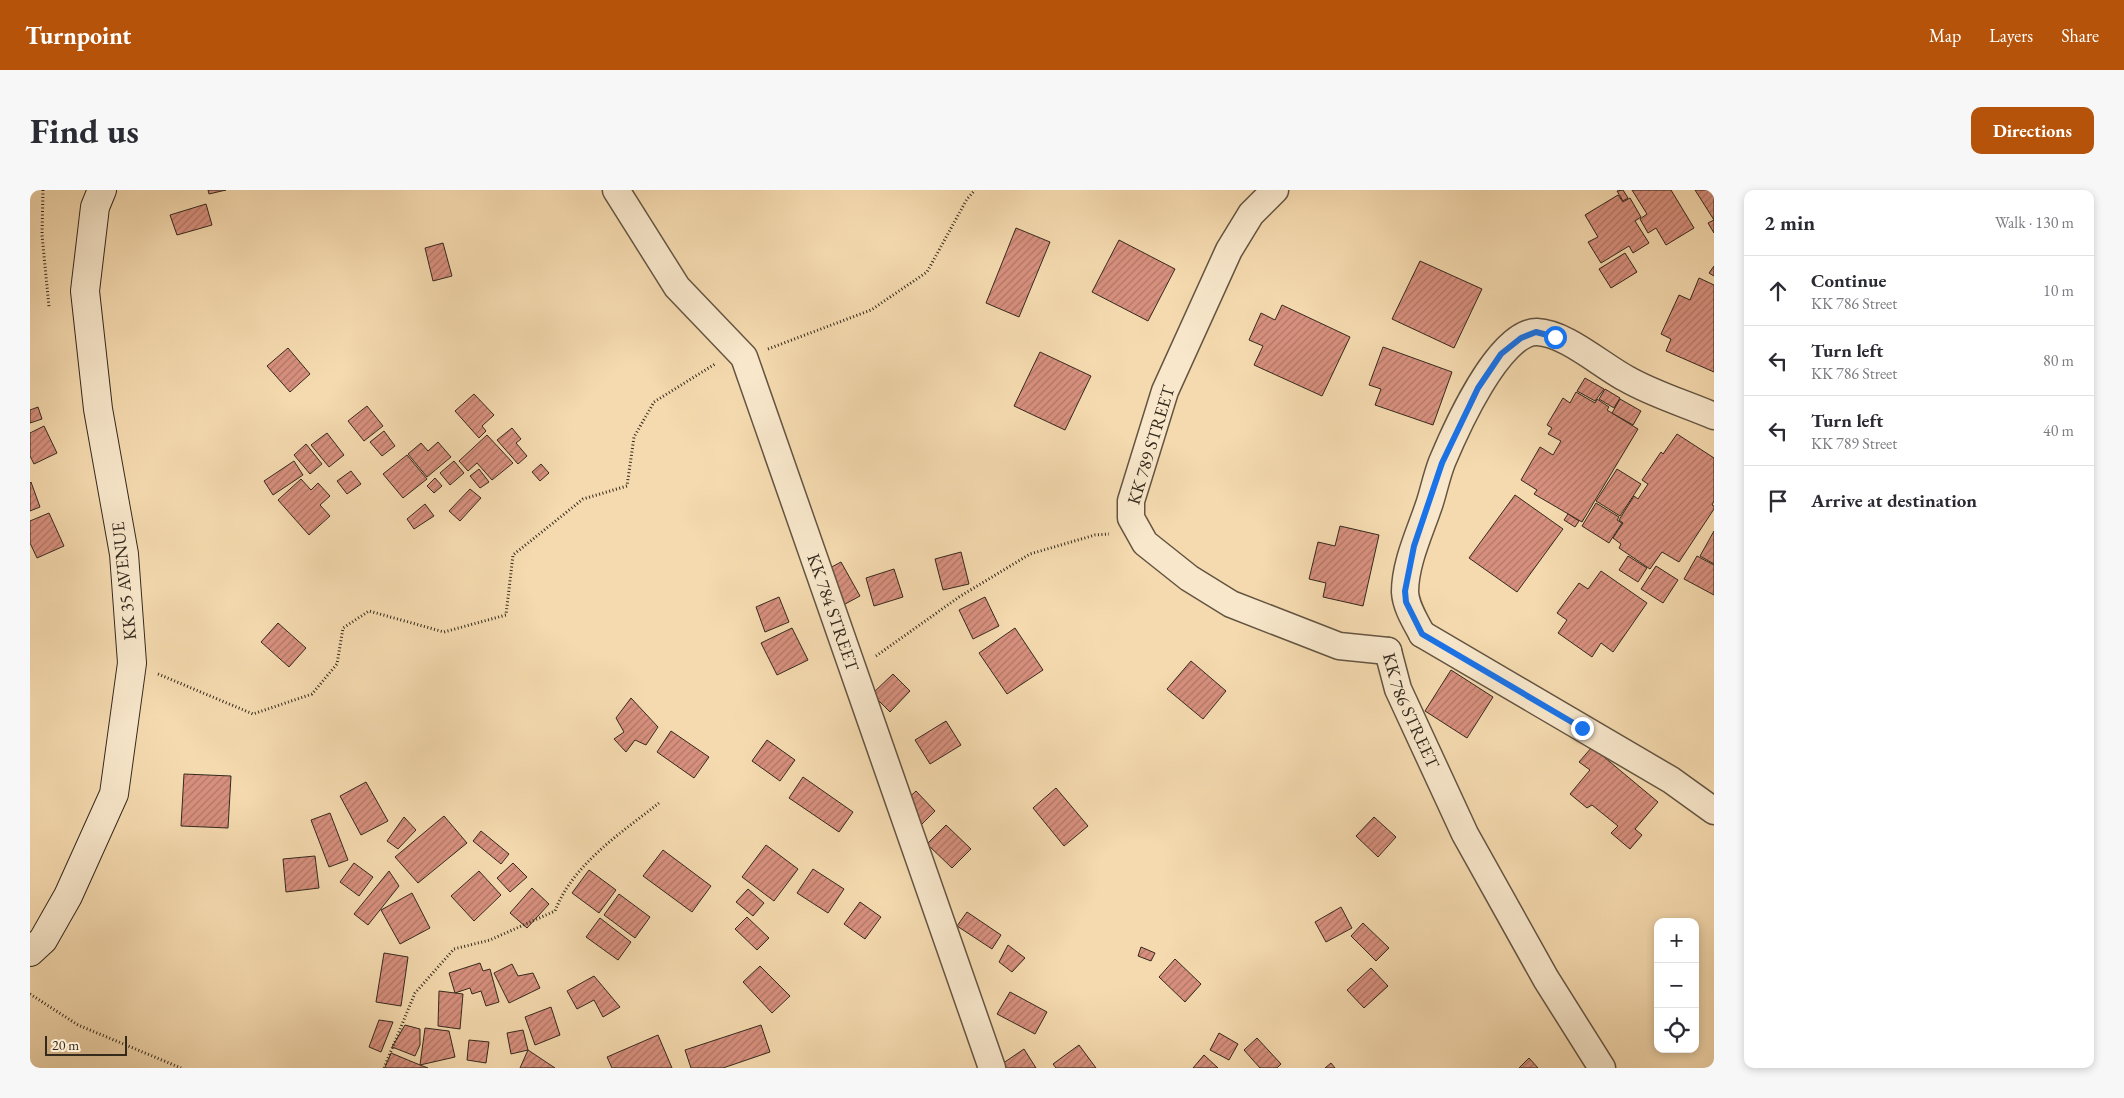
<!DOCTYPE html>
<meta charset="utf-8">
<style>
body{margin:0;font-family:"EB Garamond",serif;background:#f7f7f7;color:#2b2b33}
.controls{position:absolute;right:15px;bottom:15px;display:grid;overflow:hidden;border-radius:10px;box-shadow:0 2px 8px #0003}
.controls button{width:45px;height:45px;display:grid;place-items:center;padding:0;border:0;border-bottom:1px solid #e1e1e2;background:#fff;color:#2b2b33;font:25px sans-serif}
.scale{position:absolute;left:15px;bottom:12px;width:82px;box-sizing:border-box;padding-left:5px;border:2px solid #34291d;border-top:0;font-size:14px;line-height:18px;white-space:nowrap;color:#34291d;-webkit-text-stroke:4px #f8e7cb;paint-order:stroke}
.stop{position:absolute;width:15px;height:15px;margin:-11px;border:4px solid #1a73e8;border-radius:50%;background:#fff}
.stop.end{background:#1a73e8;border-color:#fff;box-shadow:0 1px 5px #0008}
.list{margin:0;padding:0;list-style:none}
h2{display:flex;justify-content:space-between;align-items:center;height:65px;margin:0;padding:0 20px;font-size:21px}
h2 small{font-size:16px;font-weight:400;color:#7c7c81}
.list li{display:grid;grid-template-columns:32px 1fr auto;gap:15px;align-items:center;box-sizing:border-box;height:70px;padding:0 20px;border-top:1px solid #e1e1e2}
.list b{display:block;font-size:19px;white-space:nowrap}
.list p{margin:0;font-size:16px;white-space:nowrap;color:#7c7c81}
.list em{font-size:16px;font-style:normal;color:#7c7c81}
.icon{flex:none;width:28px;height:28px;fill:none;stroke:currentColor;stroke-width:2;stroke-linecap:round;stroke-linejoin:round}
.map{position:relative;flex:none;width:1684px;height:878px;overflow:hidden;border-radius:10px}
header{display:flex;align-items:center;gap:30px;box-sizing:border-box;height:70px;padding:0 25px;background:#b45309;color:#fff}
header strong{font-size:24px}
nav{display:flex;gap:28px;margin-inline-start:auto;font-size:18px}
.intro{display:flex;align-items:center;justify-content:space-between;box-sizing:border-box;height:120px;padding:0 30px}
h1{margin:0;font-size:35px}
.button{padding:12px 22px;border-radius:10px;background:#b45309;color:#fff;font-size:18px;font-weight:700}
main{display:flex;gap:30px;padding:0 30px}
aside{flex:1;background:#fff;border-radius:10px;box-shadow:0 2px 8px #0003}
.map>svg:first-child{display:block}
.building{fill:url(#building-hatch);stroke:#34291d}
.lines{fill:none;stroke-linecap:round;stroke-linejoin:round}
.street-casing{stroke:#645542;stroke-width:29}
.secondary-casing{stroke:#34291d;stroke-width:30}
.path{stroke:#34291d;stroke-width:3;stroke-dasharray:1 2.5;stroke-linecap:butt}
.street{stroke:#f8e7cb;stroke-width:26}
.secondary{stroke:#f8e7cb;stroke-width:28}
.route{stroke:#1a73e8;stroke-width:6}
.labels{text-anchor:middle;stroke-width:4;stroke-linejoin:round;paint-order:stroke}
.street-label{font-size:18px;fill:#34291d;stroke:#f8e7cb}
</style>
<header>
<strong>Turnpoint</strong>
<nav><a>Map</a><a>Layers</a><a>Share</a></nav>
</header>
<div class="intro"><h1>Find us</h1><a class="button">Directions</a></div>
<main>
<div class="map">
<svg width="1684" height="878" viewBox="0 0 1684 878">
<defs>
<pattern id="building-hatch" width="6" height="6" patternUnits="userSpaceOnUse" patternTransform="scale(1.25)"><rect width="6" height="6" fill="#d8907e"/><path d="M-1 1l2-2M0 6l6-6M5 7l2-2" fill="none" stroke="#b07667"/></pattern>
</defs>
<rect width="100%" height="100%" fill="#f5daaf"/>
<filter id="stains"><feTurbulence type="fractalNoise" baseFrequency=".004" numOctaves="4"/><feColorMatrix values="0 0 0 0 .2 0 0 0 0 .09 0 0 0 0 .02 0 0 0 .5 -.17"/></filter>
<radialGradient id="worn" r=".72"><stop offset=".6" stop-color="#630" stop-opacity="0"/><stop offset="1" stop-color="#630" stop-opacity=".3"/></radialGradient>
<!-- building -->
<g class="building">
<path d="M178,0H196L179,4Z"/>
<path d="M1593,0L1598,8L1593,11L1587,1Z"/>
<path d="M1602,0H1641L1664,38L1636,55L1626,38L1618,43L1610,29L1617,24Z"/>
<path d="M1665,0H1684V43L1678,33L1684,30Z"/>
<path d="M1588,5L1593,12L1600,8L1611,27L1605,31L1619,53L1603,63L1599,56L1571,73L1558,52L1568,47L1555,25Z"/>
<path d="M176,14L182,35L147,45L140,25Z"/>
<path d="M986,38L1020,52L989,127L956,113Z"/>
<path d="M1089,50L1145,79L1118,131L1062,102Z"/>
<path d="M413,53L422,86L403,91L395,58Z"/>
<path d="M1595,63L1607,82L1581,98L1569,79Z"/>
<path d="M1390,71L1452,99L1424,158L1362,129Z"/>
<path d="M1684,76V86L1679,83Z"/>
<path d="M1669,88L1684,95V182L1636,161L1641,149L1631,144L1649,105L1660,110Z"/>
<path d="M1252,115L1320,147L1292,206L1224,175L1233,156L1219,150L1231,123L1245,130Z"/>
<path d="M1353,157L1422,182L1403,235L1345,215L1351,199L1339,195Z"/>
<path d="M258,158L280,184L260,202L237,176Z"/>
<path d="M1010,162L1061,186L1035,240L984,216Z"/>
<path d="M1555,188L1574,199L1565,211L1547,201Z"/>
<path d="M1575,199L1590,208L1584,218L1569,209Z"/>
<path d="M1546,202L1565,213L1567,209L1579,217L1577,220L1608,239L1552,332L1504,304L1507,300L1491,290L1510,257L1523,265L1531,251L1518,244L1522,238L1517,235L1533,208L1540,213Z"/>
<path d="M444,204L464,225L452,236L456,241L449,248L425,221Z"/>
<path d="M1590,209L1611,221L1603,235L1582,223Z"/>
<path d="M337,216L353,236L334,251L318,231Z"/>
<path d="M8,217L12,229L0,233V220Z"/>
<path d="M14,236L27,263L4,274L0,266V243Z"/>
<path d="M482,238L491,249L486,253L497,266L488,274L467,250Z"/>
<path d="M354,241L365,256L352,266L340,252Z"/>
<path d="M297,243L314,265L299,277L281,255Z"/>
<path d="M1647,244L1684,268V311L1682,315L1684,316V319L1649,372L1632,362L1620,379L1589,358L1591,354L1583,348L1593,333L1589,330L1604,306L1608,309L1618,294L1612,290L1631,262L1633,264Z"/>
<path d="M457,245L483,273L462,290L447,273L438,281L429,271Z"/>
<path d="M408,252L421,267L397,287L378,264L391,253L398,261Z"/>
<path d="M276,254L292,274L280,284L264,265Z"/>
<path d="M377,265L397,289L373,308L353,284Z"/>
<path d="M264,271L273,285L243,305L234,291Z"/>
<path d="M424,271L434,283L420,295L410,283Z"/>
<path d="M511,274L519,283L510,291L502,282Z"/>
<path d="M449,279L459,292L450,298L440,286Z"/>
<path d="M1587,279L1611,294L1590,326L1566,311Z"/>
<path d="M321,281L331,294L317,304L307,291Z"/>
<path d="M405,288L412,296L404,303L397,296Z"/>
<path d="M271,289L281,300L288,293L300,306L290,315L300,326L279,345L248,310Z"/>
<path d="M1,292L10,317L0,321V293Z"/>
<path d="M440,299L451,308L430,331L419,321Z"/>
<path d="M1485,305L1533,339L1487,402L1439,368Z"/>
<path d="M1566,313L1589,327L1587,330L1592,333L1579,353L1552,336Z"/>
<path d="M395,314L404,326L384,339L377,329Z"/>
<path d="M19,323L34,356L7,368L0,353V331Z"/>
<path d="M1538,324L1549,331L1545,337L1534,330Z"/>
<path d="M1310,336L1349,345L1333,416L1293,407L1296,393L1279,389L1288,352L1305,356Z"/>
<path d="M1684,341V374L1670,366Z"/>
<path d="M931,362L939,394L913,400L905,369Z"/>
<path d="M1598,366L1617,378L1608,392L1589,380Z"/>
<path d="M1667,366L1684,375V405L1654,389Z"/>
<path d="M811,372L830,406L804,420L785,386Z"/>
<path d="M1626,376L1648,390L1633,413L1611,399Z"/>
<path d="M864,379L873,407L844,416L836,388Z"/>
<path d="M1571,381L1617,413L1583,462L1571,453L1562,467L1528,443L1537,430L1527,423L1549,393L1558,399Z"/>
<path d="M749,407L759,432L735,442L726,417Z"/>
<path d="M955,407L969,436L943,449L929,420Z"/>
<path d="M248,433L276,458L259,477L231,452Z"/>
<path d="M762,438L778,470L747,485L731,453Z"/>
<path d="M985,438L1013,480L977,504L949,463Z"/>
<path d="M1161,471L1196,501L1173,529L1137,499Z"/>
<path d="M1421,480L1463,507L1437,548L1395,521Z"/>
<path d="M863,484L880,501L860,522L842,504Z"/>
<path d="M601,508L628,537L616,555L605,550L596,562L584,549L594,542L586,528Z"/>
<path d="M916,531L931,555L900,574L885,550Z"/>
<path d="M641,541L679,567L664,588L627,562Z"/>
<path d="M737,550L765,570L750,591L722,571Z"/>
<path d="M1562,557L1628,612L1605,639L1612,645L1600,659L1581,643L1588,636L1562,615L1557,618L1540,604L1560,580L1549,572Z"/>
<path d="M154,584L201,586L198,638L151,636Z"/>
<path d="M773,587L823,622L809,642L759,608Z"/>
<path d="M336,592L358,631L331,645L310,606Z"/>
<path d="M1026,598L1058,636L1034,656L1003,618Z"/>
<path d="M886,601L905,621L881,645L861,624Z"/>
<path d="M300,623L318,670L299,677L281,630Z"/>
<path d="M414,626L437,653L388,693L365,667Z"/>
<path d="M374,627L386,640L368,659L357,651Z"/>
<path d="M1344,627L1366,647L1348,667L1326,646Z"/>
<path d="M916,635L941,659L922,678L897,654Z"/>
<path d="M451,641L479,664L471,674L443,651Z"/>
<path d="M736,655L768,679L744,711L712,687Z"/>
<path d="M633,660L681,696L662,722L613,686Z"/>
<path d="M285,666L289,698L256,702L253,669Z"/>
<path d="M324,673L343,687L329,706L310,692Z"/>
<path d="M483,673L497,687L480,702L467,688Z"/>
<path d="M783,679L814,699L798,723L767,703Z"/>
<path d="M559,680L586,700L569,723L542,703Z"/>
<path d="M359,681L369,696L338,735L324,724Z"/>
<path d="M449,681L471,705L444,731L421,706Z"/>
<path d="M502,698L519,714L497,738L480,723Z"/>
<path d="M718,699L734,713L723,726L706,712Z"/>
<path d="M382,703L400,738L370,754L351,720Z"/>
<path d="M589,704L620,727L605,748L574,725Z"/>
<path d="M830,712L851,727L835,749L814,734Z"/>
<path d="M1311,717L1322,738L1296,752L1285,732Z"/>
<path d="M937,722L971,745L962,759L927,736Z"/>
<path d="M717,727L739,748L727,760L705,739Z"/>
<path d="M570,728L601,752L588,770L556,747Z"/>
<path d="M1333,733L1359,758L1346,771L1321,746Z"/>
<path d="M978,755L995,768L982,782L969,772Z"/>
<path d="M1111,757L1125,763L1121,771L1108,766Z"/>
<path d="M354,763L378,767L371,816L346,812Z"/>
<path d="M1145,769L1171,794L1155,812L1129,787Z"/>
<path d="M450,773L453,781L460,779L469,812L456,816L451,801L442,804L440,798L425,803L419,783Z"/>
<path d="M482,774L488,786L503,783L510,798L479,813L464,783Z"/>
<path d="M730,776L760,806L742,823L713,792Z"/>
<path d="M1341,778L1358,796L1334,818L1317,800Z"/>
<path d="M564,786L590,817L573,827L564,810L547,819L537,801Z"/>
<path d="M409,801L433,804L430,839L408,836Z"/>
<path d="M980,802L1017,822L1005,844L967,824Z"/>
<path d="M521,817L530,845L505,855L495,827Z"/>
<path d="M349,830L363,832L351,862L339,857Z"/>
<path d="M375,835L390,839V855L385,866L362,857Z"/>
<path d="M731,835L740,862L693,878H661L655,860Z"/>
<path d="M395,838L419,841L425,867L390,875Z"/>
<path d="M493,840L498,860L481,864L477,843Z"/>
<path d="M1189,843L1208,854L1199,870L1180,860Z"/>
<path d="M628,845L642,878H582L577,867Z"/>
<path d="M1227,848L1251,874L1247,878H1230L1214,860Z"/>
<path d="M439,850L459,852L456,873L437,870Z"/>
<path d="M1049,855L1066,878H1026L1023,874Z"/>
<path d="M994,859L1006,878H966Z"/>
<path d="M498,860L525,878H490Z"/>
<path d="M361,863L390,875L398,878H357L355,877Z"/>
<path d="M1174,865L1188,878H1163Z"/>
<path d="M1499,868L1508,878H1489Z"/>
<path d="M1301,873L1305,878H1295Z"/>
</g>
<g class="lines">
<defs>
<g id="street">
<path id="s1" d="M586,0L647,97L714,167L962,878"/>
<path d="M1245,0L1221,24L1199,60L1135,201L1101,311V328L1115,353L1159,388L1201,414L1309,456L1358,461"/>
<path d="M1392,444C1385,431 1376,417 1375,402C1375,372 1391,340 1400,312C1404,299 1407,285 1412,272C1425,241 1469,141 1507,142C1536,143 1572,176 1597,189C1623,204 1656,214 1684,226"/>
<path d="M1392,444L1641,590L1684,621"/>
<path id="s2" d="M1358,461L1368,499L1435,644L1516,789L1572,878"/>
</g>
<path id="secondary" d="M0,762L13,750L38,706L84,604L102,473L94,364L68,219L55,101L65,17L72,0"/>
</defs>
<!-- street casing -->
<use href="#street" class="street-casing"/>
<!-- secondary casing -->
<use href="#secondary" class="secondary-casing"/>
<!-- path -->
<g class="path">
<path d="M13,0L12,45L19,117"/>
<path d="M738,159L841,120L897,82L937,9L945,0"/>
<path d="M846,466L929,407L1000,364L1065,345L1079,344"/>
<path d="M128,484L223,524L282,504L307,474L313,438L339,421L414,442L476,425L483,365L553,309L597,296L604,247L624,212L685,174"/>
<path d="M0,804L48,835L151,878"/>
<path d="M354,878L385,803L424,759L460,750L525,721C543,674 591,643 629,613"/>
</g>
<!-- street -->
<use href="#street" class="street"/>
<!-- secondary -->
<use href="#secondary" class="secondary"/>
</g>
<g class="lines">
<!-- route -->
<path class="route" d="M1525,147L1506,142L1491,148L1471,164L1448,198L1412,273L1384,356L1375,401L1376,412L1392,444L1552,538"/>
</g>
<g class="labels">
<!-- street labels -->
<g class="street-label">
<text transform="translate(1121 255) rotate(-73)" y="6">KK 789 STREET</text>
<text transform="translate(94 391) rotate(-96)" y="6">KK 35 AVENUE</text>
<text dy="6" stroke="none"><textPath href="#s1" startOffset="482">KK 784 STREET</textPath></text>
<text dy="6" stroke="none"><textPath href="#s2" startOffset="64">KK 786 STREET</textPath></text>
</g>
</g>
<rect width="100%" height="100%" filter="url(#stains)"/>
<rect width="100%" height="100%" fill="url(#worn)"/>
</svg>
<div class="controls">
<button>+</button>
<button>−</button>
<button><svg class="icon" aria-label="locate" viewBox="0 0 24 24"><circle cx="12" cy="12" r="6"/><path d="M12 2v4M12 18v4M2 12h4M18 12h4"/></svg></button>
</div>
<div class="scale">20 m</div>
<div class="stop" style="left:1525px;top:147px"></div>
<div class="stop end" style="left:1552px;top:538px"></div>
</div>
<aside>
<h2>2 min<small>Walk · 130 m</small></h2>
<ul class="list">
<li><svg class="icon" aria-label="ahead" viewBox="0 0 24 24"><path d="M12 20V5M6 11l6-6 6 6"/></svg><div><b>Continue</b><p>KK 786 Street</p></div><em>10 m</em></li>
<li><svg class="icon" aria-label="left" viewBox="0 0 24 24"><path d="M17 20v-9H6M10 6l-5 5 5 5"/></svg><div><b>Turn left</b><p>KK 786 Street</p></div><em>80 m</em></li>
<li><svg class="icon" aria-label="left" viewBox="0 0 24 24"><path d="M17 20v-9H6M10 6l-5 5 5 5"/></svg><div><b>Turn left</b><p>KK 789 Street</p></div><em>40 m</em></li>
<li><svg class="icon" aria-label="arrive" viewBox="0 0 24 24"><path d="M6 21V4h12l-3 4 3 4H6"/></svg><div><b>Arrive at destination</b></div></li>
</ul>
</aside>
</main>
